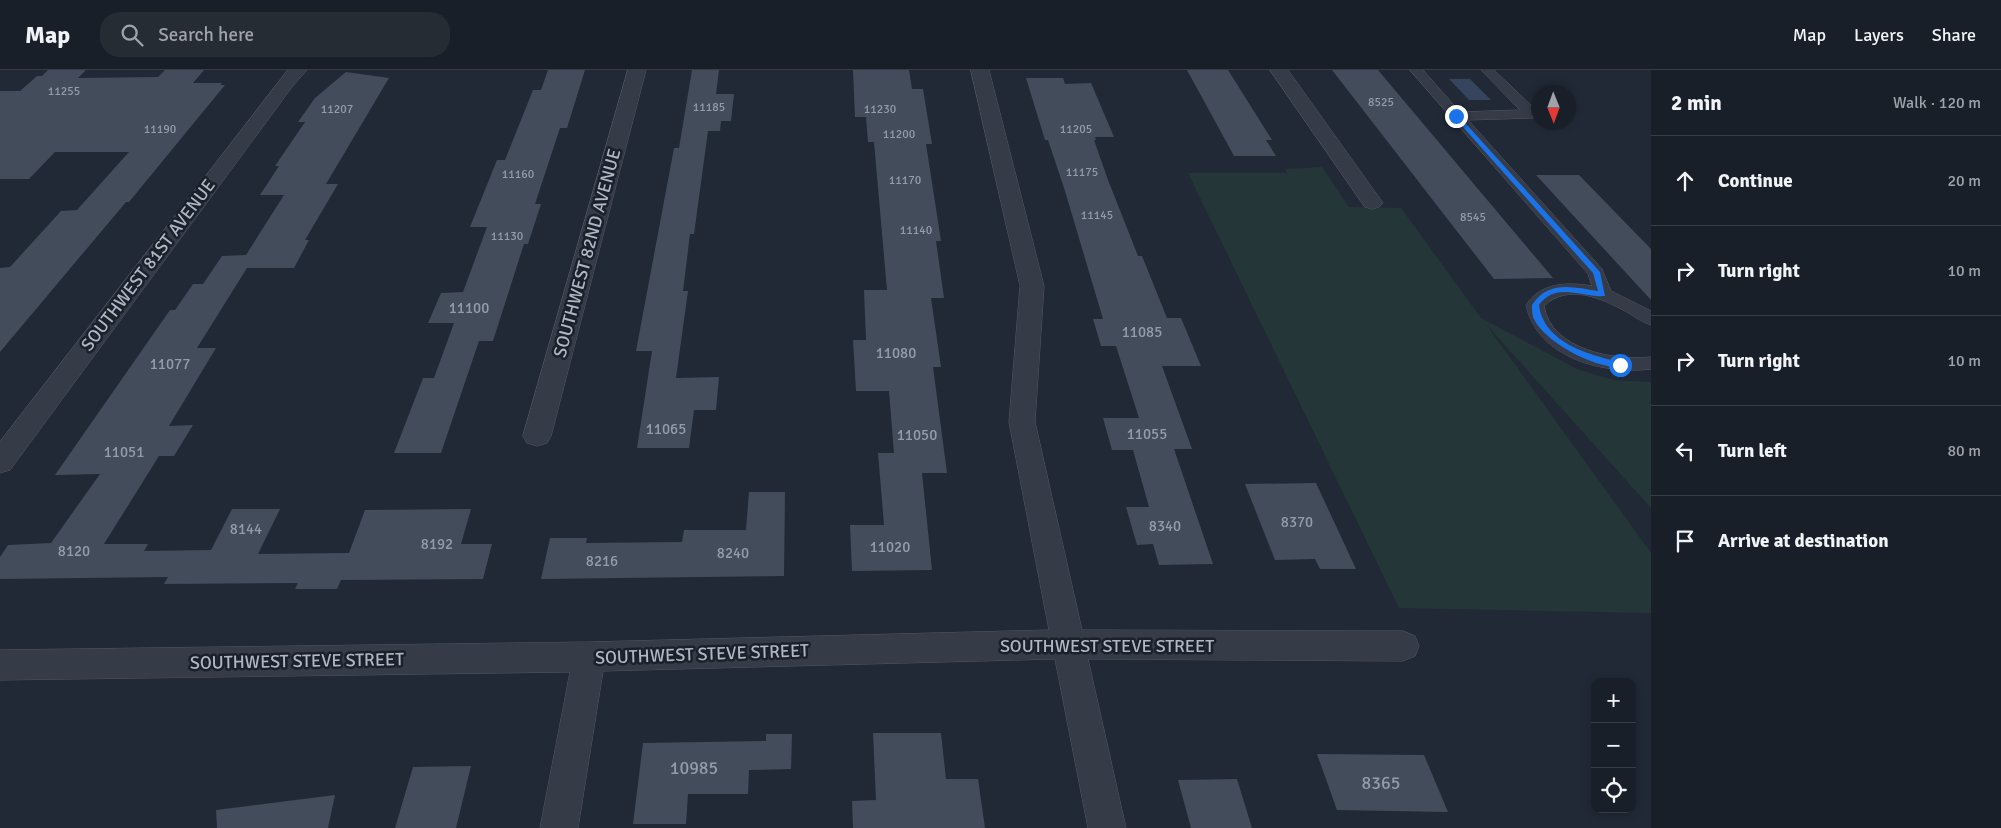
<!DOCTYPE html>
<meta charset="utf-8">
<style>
body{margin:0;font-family:Signika,sans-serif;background:#262c34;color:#f1f3f6}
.controls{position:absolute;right:15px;bottom:15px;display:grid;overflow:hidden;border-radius:10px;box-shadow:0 2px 8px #0003}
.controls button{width:45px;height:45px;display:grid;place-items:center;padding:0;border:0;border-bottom:1px solid #373d45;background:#191f28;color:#f1f3f6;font:25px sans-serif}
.compass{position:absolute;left:1531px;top:15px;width:45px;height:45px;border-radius:50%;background:#191f28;box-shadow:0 2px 8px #0003;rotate:179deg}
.stop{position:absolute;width:15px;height:15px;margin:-11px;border:4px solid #1a73e8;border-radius:50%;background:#fff}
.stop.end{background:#1a73e8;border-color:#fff;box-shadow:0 1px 5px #0008}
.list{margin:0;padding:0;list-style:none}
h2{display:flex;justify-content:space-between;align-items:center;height:65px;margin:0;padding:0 20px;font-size:21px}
h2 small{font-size:16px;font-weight:400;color:#9fa2a8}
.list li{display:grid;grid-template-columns:32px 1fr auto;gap:15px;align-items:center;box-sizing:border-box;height:90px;padding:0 20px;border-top:1px solid #373d45}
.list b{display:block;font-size:19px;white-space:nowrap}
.list em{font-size:16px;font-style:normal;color:#9fa2a8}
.icon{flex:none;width:28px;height:28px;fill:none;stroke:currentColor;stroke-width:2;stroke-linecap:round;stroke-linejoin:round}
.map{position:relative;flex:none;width:1651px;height:758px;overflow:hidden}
header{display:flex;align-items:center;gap:30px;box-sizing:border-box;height:70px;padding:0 25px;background:#191f28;border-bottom:1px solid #373d45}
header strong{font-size:24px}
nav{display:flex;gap:28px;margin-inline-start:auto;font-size:18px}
.search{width:350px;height:45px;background:#262c34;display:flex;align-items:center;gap:12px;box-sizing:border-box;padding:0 18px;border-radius:20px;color:#9fa2a8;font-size:19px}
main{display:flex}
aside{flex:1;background:#191f28}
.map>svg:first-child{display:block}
.green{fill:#243638}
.water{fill:#36445d}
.building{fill:#424c5b}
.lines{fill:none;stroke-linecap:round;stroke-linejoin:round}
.service-casing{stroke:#525965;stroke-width:1}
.minor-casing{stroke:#525965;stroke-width:1}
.service{fill:#353b47;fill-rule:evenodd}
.minor{fill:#353b47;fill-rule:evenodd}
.route{fill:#1a73e8}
.labels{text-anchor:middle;stroke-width:5;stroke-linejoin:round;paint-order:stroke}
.far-number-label{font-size:12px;fill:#949caa}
.number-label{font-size:15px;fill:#949caa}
.street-label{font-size:18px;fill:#afb6c4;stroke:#1a212b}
.near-number-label{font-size:18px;fill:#949caa}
</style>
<header>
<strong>Map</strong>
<div class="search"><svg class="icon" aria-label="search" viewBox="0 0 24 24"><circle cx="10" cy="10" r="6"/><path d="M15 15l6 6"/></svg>Search here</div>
<nav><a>Map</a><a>Layers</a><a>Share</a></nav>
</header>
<main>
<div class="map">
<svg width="1651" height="758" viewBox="0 0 1651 758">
<rect width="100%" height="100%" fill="#212936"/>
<!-- green -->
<path class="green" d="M1322,97L1349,137L1401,138L1481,248L1577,299L1613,310L1651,312V438L1485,253L1651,483V543L1399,538L1188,103H1287L1285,99Z"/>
<!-- water -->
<path class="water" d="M1449,9H1470L1491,30H1469Z"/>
<!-- building -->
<g class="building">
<path d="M48,0H86L78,8L158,7L165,0H204L193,13H222L220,15H225L129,132H126L0,282V198L10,197L61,141L77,140L129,82H55L29,109H0V21H20L37,6H42Z"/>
<path d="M548,0H585L567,58H560L535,134H541L528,174H524L493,271H479L441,383H394L423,308H434L454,253H428L441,223L463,222L487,157H470L497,90H505L533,20H541Z"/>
<path d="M692,0H719L716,24H734L731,51H721L720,61H708L694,164H690L683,221H688L676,308L719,307L716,340H694L689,378H637L652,281H636L674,78H679Z"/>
<path d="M853,0H909L912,19H923L932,74H926L941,171H936L944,228H931L941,297H933L947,403H922L932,500L852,501L850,455H884L878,383H894L889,321H856L853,270H866L864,220H887L874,72H868L866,47H855Z"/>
<path d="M1187,0H1228L1272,70H1266L1276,86H1234Z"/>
<path d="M1332,0H1378L1553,208L1494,209Z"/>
<path d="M346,2L389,8L326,114H338L305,170H309L294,198H247L197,278H216L169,356L193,355L174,386H159L104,474H148L144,481L211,480L232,439H280L258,484L349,483L365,440L471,439L461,474H492L483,509L341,510L337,519H295L298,513L164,514L168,507L0,509V487L8,475L51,473L100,404L55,405L170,240H175L193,214H203L222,186L246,185L284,125H260L279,96H275L305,52H298L315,28Z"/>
<path d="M1026,8H1063L1065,14L1091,13L1114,67H1095L1096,70H1094L1108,110L1138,186H1142L1167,248H1181L1201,296H1162L1192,379H1174L1213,494L1159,495L1153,474L1137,475L1126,437H1149L1133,380H1112L1103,348H1139L1116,276H1101L1093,249H1103L1065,121L1048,70H1045Z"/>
<path d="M1536,105H1579L1651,179V230Z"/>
<path d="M1316,413L1356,499H1320L1315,489L1275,490L1245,414Z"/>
<path d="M749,422H785L784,506L541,509L550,468H587L586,473L682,472L684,460H746Z"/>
<path d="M873,663H941L946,709H978L985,758H853L852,731L876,730Z"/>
<path d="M766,664H792L791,699L749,700L748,724H688L686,754H633L643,673L766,671Z"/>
<path d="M1317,684L1424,685L1448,742L1337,740Z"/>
<path d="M471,696L456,758H395L413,697Z"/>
<path d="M1237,709L1252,758H1191L1178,710Z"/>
<path d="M335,725L328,758H217L216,740Z"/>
</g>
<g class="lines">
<defs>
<path id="service" d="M1410,0H1423L1460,42L1520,40L1481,0H1494L1537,41L1538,43L1537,47L1532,48L1468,50L1602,199L1611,221L1651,241V255C1642,252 1635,247 1627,242C1601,228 1568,213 1544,236C1551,280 1615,291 1651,287V299C1604,305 1537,288 1526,235C1541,212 1568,212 1592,216L1588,204Z"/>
<g id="minor">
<path d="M288,0H307L292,17L10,400L0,403V372Z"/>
<path d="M628,0H646L551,366L547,373L537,376L527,373L523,366Z"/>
<path d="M971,0H989L1044,216L1035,352L1082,560L1403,561L1415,566L1419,576L1415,586L1403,591L1088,589L1126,758H1088L1055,589L603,601L578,758H540L570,602L0,610V580L589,572L1049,560L1009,352L1020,216Z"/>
<path d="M1270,0H1288L1383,133L1379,137L1372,139L1365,137Z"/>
</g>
</defs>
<!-- service casing -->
<use href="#service" class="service-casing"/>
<!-- minor casing -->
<use href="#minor" class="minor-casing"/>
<!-- service -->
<use href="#service" class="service"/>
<!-- minor -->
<use href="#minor" class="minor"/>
</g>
<!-- route -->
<path class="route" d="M1454,45H1458L1600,202L1605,226C1582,228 1556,211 1539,235C1544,274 1591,285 1623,293V297C1597,300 1543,272 1533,247C1532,243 1532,238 1532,235C1548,210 1573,217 1598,221L1593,203L1454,47Z"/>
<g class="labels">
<!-- far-number labels -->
<g class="far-number-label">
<text x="64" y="25">11255</text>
<text x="1381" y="36">8525</text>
<text x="709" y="41">11185</text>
<text x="337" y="43">11207</text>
<text x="880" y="43">11230</text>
<text x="160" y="63">11190</text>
<text x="1076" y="63">11205</text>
<text x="899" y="68">11200</text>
<text x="1082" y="106">11175</text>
<text x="518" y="108">11160</text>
<text x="905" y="114">11170</text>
<text x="1097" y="149">11145</text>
<text x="1473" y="151">8545</text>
<text x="916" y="164">11140</text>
<text x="507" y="170">11130</text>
</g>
<!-- number labels -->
<g class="number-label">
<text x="469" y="243">11100</text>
<text x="1142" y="267">11085</text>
<text x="896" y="288">11080</text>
<text x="170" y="299">11077</text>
<text x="666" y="364">11065</text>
<text x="1147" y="369">11055</text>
<text x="917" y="370">11050</text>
<text x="124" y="387">11051</text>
<text x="1297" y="457">8370</text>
<text x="1165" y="461">8340</text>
<text x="246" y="464">8144</text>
<text x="437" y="479">8192</text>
<text x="890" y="482">11020</text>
<text x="74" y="486">8120</text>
<text x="733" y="488">8240</text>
<text x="602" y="496">8216</text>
</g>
<!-- street labels -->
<g class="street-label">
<text transform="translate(587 183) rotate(-75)" y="6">SOUTHWEST 82ND AVENUE</text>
<text transform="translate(148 195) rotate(-53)" y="6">SOUTHWEST 81ST AVENUE</text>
<text x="1107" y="582">SOUTHWEST STEVE STREET</text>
<text transform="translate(702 584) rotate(-2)" y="6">SOUTHWEST STEVE STREET</text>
<text transform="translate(297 591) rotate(-1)" y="6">SOUTHWEST STEVE STREET</text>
</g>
<!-- near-number labels -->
<g class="near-number-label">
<text x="694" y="704">10985</text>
<text x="1381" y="719">8365</text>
</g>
</g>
</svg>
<div class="controls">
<button>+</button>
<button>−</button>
<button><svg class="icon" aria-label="locate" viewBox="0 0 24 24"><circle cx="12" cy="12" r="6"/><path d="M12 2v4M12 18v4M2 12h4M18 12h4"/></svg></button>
</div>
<svg class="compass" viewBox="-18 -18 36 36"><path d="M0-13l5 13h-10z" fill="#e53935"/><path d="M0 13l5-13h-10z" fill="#9fa2a8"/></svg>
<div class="stop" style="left:1620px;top:295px"></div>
<div class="stop end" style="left:1456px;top:46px"></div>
</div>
<aside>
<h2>2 min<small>Walk · 120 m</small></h2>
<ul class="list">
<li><svg class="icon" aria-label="ahead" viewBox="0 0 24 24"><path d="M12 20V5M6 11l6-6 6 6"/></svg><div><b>Continue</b></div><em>20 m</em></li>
<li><svg class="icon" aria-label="right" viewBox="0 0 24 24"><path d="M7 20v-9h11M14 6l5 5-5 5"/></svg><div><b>Turn right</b></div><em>10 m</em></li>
<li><svg class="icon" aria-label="right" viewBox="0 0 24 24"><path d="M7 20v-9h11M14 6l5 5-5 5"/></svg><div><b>Turn right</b></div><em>10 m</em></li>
<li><svg class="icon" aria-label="left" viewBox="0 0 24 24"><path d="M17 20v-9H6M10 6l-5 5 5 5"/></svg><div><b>Turn left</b></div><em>80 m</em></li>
<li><svg class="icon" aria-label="arrive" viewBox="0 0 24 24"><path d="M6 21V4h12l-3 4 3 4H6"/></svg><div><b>Arrive at destination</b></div></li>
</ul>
</aside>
</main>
